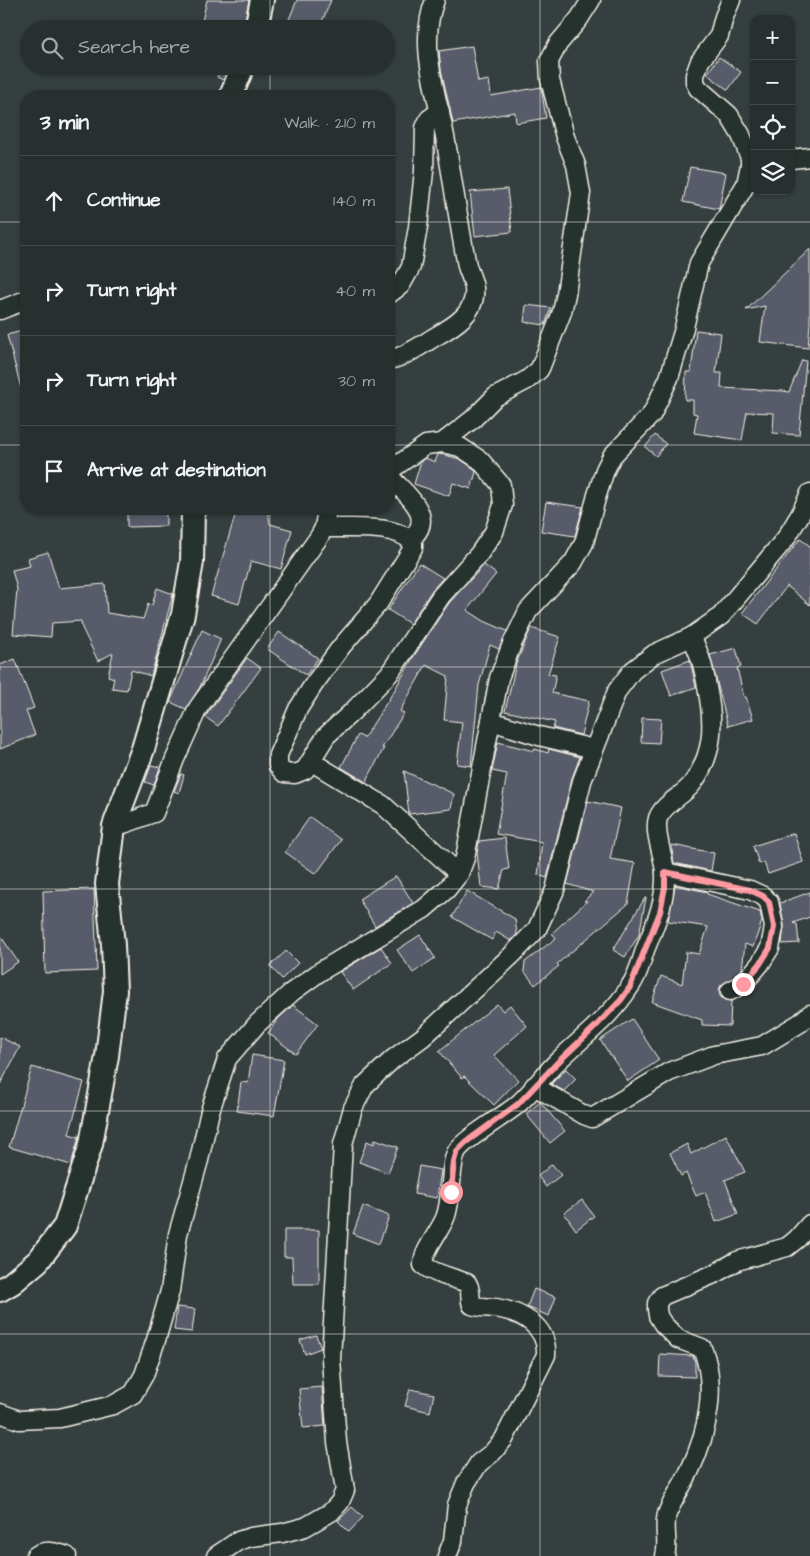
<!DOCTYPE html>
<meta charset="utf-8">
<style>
body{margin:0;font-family:"Architects Daughter",sans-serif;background:#343b3b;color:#f1f3f6}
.controls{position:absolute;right:15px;top:15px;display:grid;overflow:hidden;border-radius:10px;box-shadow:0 1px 4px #0004}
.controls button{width:45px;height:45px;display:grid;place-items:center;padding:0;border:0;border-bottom:1px solid #444a4b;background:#282f2f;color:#f1f3f6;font:25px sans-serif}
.stop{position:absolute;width:15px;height:15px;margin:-11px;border:4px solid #ff9aa2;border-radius:50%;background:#fff}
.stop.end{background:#ff9aa2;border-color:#fff;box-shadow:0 1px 5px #0008}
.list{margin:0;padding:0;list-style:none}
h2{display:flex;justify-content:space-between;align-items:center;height:65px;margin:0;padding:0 20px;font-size:21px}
h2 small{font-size:16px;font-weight:400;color:#a5a9aa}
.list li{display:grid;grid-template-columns:32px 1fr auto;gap:15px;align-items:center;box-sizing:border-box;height:90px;padding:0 20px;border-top:1px solid #444a4b}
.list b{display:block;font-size:19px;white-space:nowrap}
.list em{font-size:16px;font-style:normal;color:#a5a9aa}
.icon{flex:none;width:28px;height:28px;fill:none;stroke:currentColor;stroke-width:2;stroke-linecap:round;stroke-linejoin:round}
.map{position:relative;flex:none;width:810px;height:1556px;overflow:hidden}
.search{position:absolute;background:#282f2f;box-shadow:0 1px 4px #0004;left:20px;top:20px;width:375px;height:55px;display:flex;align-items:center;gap:12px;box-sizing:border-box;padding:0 18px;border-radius:28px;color:#a5a9aa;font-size:19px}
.panel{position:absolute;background:#282f2f;box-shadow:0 1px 4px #0004;left:20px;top:90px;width:375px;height:425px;border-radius:20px}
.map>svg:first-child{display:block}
.building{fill:#585c6a;stroke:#f4f1e8}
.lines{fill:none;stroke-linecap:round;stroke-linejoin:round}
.minor-casing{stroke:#f4f1e8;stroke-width:21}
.major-casing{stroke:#f4f1e8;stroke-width:26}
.minor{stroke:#26332d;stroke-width:18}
.major{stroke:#26332d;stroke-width:22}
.route{stroke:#ff9aa2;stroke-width:6}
.grid{fill:none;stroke:#f4f1e8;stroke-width:1;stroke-opacity:0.55}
</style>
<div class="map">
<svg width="810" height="1556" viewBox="0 0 810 1556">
<rect width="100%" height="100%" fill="#353f3f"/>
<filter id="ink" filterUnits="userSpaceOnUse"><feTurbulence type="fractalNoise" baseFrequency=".02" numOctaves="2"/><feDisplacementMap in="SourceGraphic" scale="10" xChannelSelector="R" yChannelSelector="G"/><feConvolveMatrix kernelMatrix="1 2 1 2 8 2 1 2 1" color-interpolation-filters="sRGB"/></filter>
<g filter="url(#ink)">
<!-- building -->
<g class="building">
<path d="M207,0H249L243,29H200Z"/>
<path d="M297,0H331L319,29H285Z"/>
<path d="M472,46L478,82L489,80L491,96L541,87L546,118L516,123L515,112L453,123L441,69L439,51Z"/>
<path d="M719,57L741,72L728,90L707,74Z"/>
<path d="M222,66H229L223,80L217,77Z"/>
<path d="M690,167L726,173L719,209L683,202Z"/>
<path d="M507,189L512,232L475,236L470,192Z"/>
<path d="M810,249V323L808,348L760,342L765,306L746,310Z"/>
<path d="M526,305L551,308L545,325L524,322Z"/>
<path d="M26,330V388H21L7,335Z"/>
<path d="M696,330L721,333L716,373H722L721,388L783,391L789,392L802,360L806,361L799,435L773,433L774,413L747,412L742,440L694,433L697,414L693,413V400H685L686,372H691Z"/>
<path d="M655,435L666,444L656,456L645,447Z"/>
<path d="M438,454L445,455L460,459L473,468L476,472L471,489L453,483L449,496L414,484L421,461L425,458L435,462Z"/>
<path d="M546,502L583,507L575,536L541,531Z"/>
<path d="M127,509H166V526L127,527Z"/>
<path d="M237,509H268L270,524L292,530L281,569L251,561L239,604L211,596Z"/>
<path d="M800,539L810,546V605L787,586L758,624L742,613Z"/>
<path d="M48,552L59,588L105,584L107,613L143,619L148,604L152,605L157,588L173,594L151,676L131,670L127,690L112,688L114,678L108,676L113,653L98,661L82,628L81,621L52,623L51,637L13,634L17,589L12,570L30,566L28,558Z"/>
<path d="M419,563L443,578L432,590L410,624L388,610Z"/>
<path d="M484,565L496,574L467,610L484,621L507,631L499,649L490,645L479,685L471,766L457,764L462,722L444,720L448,676L426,665L400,711L404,713L382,748H384L366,782L341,767L358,735L364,738L394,691L412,659L449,603Z"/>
<path d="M531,628L560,637L548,674L556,675L552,693L589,701L581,735L553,728L555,722L505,711L516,664Z"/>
<path d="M202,630L221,639L200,687L186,709L170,702Z"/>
<path d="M279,632L318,658L306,675L267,649Z"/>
<path d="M736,648L741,667L737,668L744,697H746L753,719L728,726L710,655Z"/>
<path d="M247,658L261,668L218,726L205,717Z"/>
<path d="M15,659L34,708L26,711L35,735L0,749V665Z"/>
<path d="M690,660L696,687L671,696L662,670Z"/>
<path d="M642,718L661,719L659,743L641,742Z"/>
<path d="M498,742L534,751L535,749L548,753L549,749L580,757L572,778L547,878L538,875L542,842L496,834L507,774L492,771Z"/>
<path d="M151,765L160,767L154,785L145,782Z"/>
<path d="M404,771L454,794L451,809L409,814Z"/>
<path d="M181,774L184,775L179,793L174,791Z"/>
<path d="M588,801L621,808L610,859L635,863L628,904L557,964L559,966L535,985L524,971L525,962L556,938L552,933L587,901H584L593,892L567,884Z"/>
<path d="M310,817L341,840L316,874L285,852Z"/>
<path d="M794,833L803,862L768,874L764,862L759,864L753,846Z"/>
<path d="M505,838L509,869L504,870L499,889L481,887L477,853L479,841Z"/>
<path d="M672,845L714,853L711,871L674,863L672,850Z"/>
<path d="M396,876L413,903L375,926L359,899Z"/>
<path d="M675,885L707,892V894L760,912L762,921L753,947L745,944L742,969L736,976L721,985L719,990L720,996L724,1000L731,1001L730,1026L702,1025V1020L652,1002L661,976L682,984L686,952L699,954L708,927L668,921Z"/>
<path d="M94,889L97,971L45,973L43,891Z"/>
<path d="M467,891L515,919L517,934L511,941L496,932L492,940L452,917Z"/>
<path d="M810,892V917L793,923L797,924L799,943L782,944L784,925L780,903Z"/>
<path d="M645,898H646L639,935L625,957L613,950Z"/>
<path d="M0,935L18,962L0,974Z"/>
<path d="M420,935L435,958L413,973L397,950Z"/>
<path d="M381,947L392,963L353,990L340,972Z"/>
<path d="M286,951L298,963L282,979L270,966Z"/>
<path d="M497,1004L503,1011L510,1005L527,1026L494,1055L518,1080L494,1105L464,1076L462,1078L439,1051Z"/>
<path d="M293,1005L318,1024L296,1054L268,1033L278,1019Z"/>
<path d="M632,1019L659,1060L628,1081L600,1040Z"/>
<path d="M0,1037L20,1047L0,1085Z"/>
<path d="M252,1055L284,1060L274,1116L237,1111L241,1082L248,1083Z"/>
<path d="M32,1067L84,1082L69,1134L79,1137L71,1165L9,1147Z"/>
<path d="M566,1069L576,1079L564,1091L551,1084Z"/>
<path d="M540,1102L565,1131L550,1143L526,1114Z"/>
<path d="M726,1135L745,1172L725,1180L738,1214L716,1222L705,1192L696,1196L686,1173L681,1176L670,1153L687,1144L691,1154Z"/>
<path d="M375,1139L398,1147L388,1173L359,1162L367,1141L374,1144Z"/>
<path d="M552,1164L561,1175L546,1187L538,1176Z"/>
<path d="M419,1166L441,1170L437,1198L414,1194Z"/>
<path d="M582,1200L594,1216L576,1230L564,1213Z"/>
<path d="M363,1206L389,1216L379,1244L353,1234Z"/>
<path d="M284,1230H319V1284H293L292,1257H284Z"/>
<path d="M534,1289L556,1297L549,1316L527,1307Z"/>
<path d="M177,1307L195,1309L192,1332L174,1330Z"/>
<path d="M316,1335L321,1348L305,1354L300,1340Z"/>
<path d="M660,1354L693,1356L695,1362V1377L659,1376Z"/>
<path d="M322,1387L325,1426L303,1428L299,1389Z"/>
<path d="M410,1389L434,1394L430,1412L405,1406Z"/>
<path d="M352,1507L363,1517L349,1532L338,1521Z"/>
</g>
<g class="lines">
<defs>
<g id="minor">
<path d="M791,159L810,157"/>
<path d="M389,294L401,285L411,267L418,227L424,171L425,128L429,119L440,111"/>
<path d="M0,310L26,300"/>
<path d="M389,360C404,357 420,346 433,338C452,327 477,314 474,288C473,280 469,273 467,266C459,224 453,183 446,142C438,96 417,46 435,0"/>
<path d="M324,528C349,529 396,523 413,543V548L378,604L341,647L314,684L298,709L278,755V766L284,773L295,774L305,770L326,736L353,711L389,674L441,596L479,554L494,532L503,505L501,485L480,460L460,447L442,443"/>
<path d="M408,537L414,536C434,515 405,493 392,479L390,473L392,469L426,445L442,443L473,419L495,397L527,380L539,370L541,366L562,312L566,294L581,193L576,165L565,137L550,80L549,61L558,44L579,19L591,0"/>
<path d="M491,721L539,736L594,749"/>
<path d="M312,762L383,805L459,874"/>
<path d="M114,826C129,824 140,817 154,813L175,759L198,708L319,537L324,528L327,509"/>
<path d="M665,872L750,890L763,896L769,902L774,927L770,948L760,964L743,984L730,991"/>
<path d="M534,1086L584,1115L592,1118L669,1072L714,1055L762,1046L800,1023L810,1014"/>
<path d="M0,1413L19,1420L60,1418L113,1405L133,1394L144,1375L156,1340L170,1291L178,1234L199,1160L210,1111L227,1059L257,1024L292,992L321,971L424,909L447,889L459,874L465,858L499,678L512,644L528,611L573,563L584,543L597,495L605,470L612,456L652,414L669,378L683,332L699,263L746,184L750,165V158L741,135L729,115L698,88L695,82V75L700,61L719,36L724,17L731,0"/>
<path d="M35,1556C45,1549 56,1552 67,1556"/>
<path d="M216,1556L238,1541L251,1537L282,1533L305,1527L331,1512L340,1502L345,1490L337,1442L331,1359L343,1144L353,1108L365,1085L393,1059L423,1037L511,956L537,929L555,890L582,781L617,691L632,671L654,654L691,637L721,616L786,538L800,515L810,493"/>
<path d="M447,1556L453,1541L457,1505L466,1483L479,1463L492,1453L504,1439L546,1355C548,1326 521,1312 496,1308C488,1307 480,1308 472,1305C469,1298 472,1289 467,1283C452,1277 436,1275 423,1265C422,1252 440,1231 445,1218C453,1199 449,1165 457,1151C464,1139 504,1116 517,1105C531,1093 542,1077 555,1064C580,1039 610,1018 629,988C637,977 641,963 645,950C655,925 666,901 665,874C665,858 653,833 658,818C664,803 683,796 692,784C715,753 714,722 707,687C704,669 700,652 691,637"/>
<path d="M665,1556C669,1543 663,1527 667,1514C673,1499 683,1485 690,1470C707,1434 718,1386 702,1348L678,1339L663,1324L658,1316L657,1309V1303L662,1296L714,1274L737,1261L787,1247L797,1239L810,1224"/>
</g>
<g id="major">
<path d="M256,29L262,0"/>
<path d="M231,96L243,66"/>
<path d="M0,1290L12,1283L38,1261L65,1226L91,1144L107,1056L115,991L113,945L107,884L114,826L143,749L183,614L192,562L193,509"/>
</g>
</defs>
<!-- minor casing -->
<use href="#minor" class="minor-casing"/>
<!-- major casing -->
<use href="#major" class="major-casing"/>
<!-- minor -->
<use href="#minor" class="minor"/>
<!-- major -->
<use href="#major" class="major"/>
</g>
</g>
<g class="lines" filter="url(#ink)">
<!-- route -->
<path class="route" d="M451,1192L454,1161L457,1151L466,1142L518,1104L556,1064L595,1027L621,1000L630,987L660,912L665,887V872L750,890L763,896L769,902L774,927L770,948L760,964L743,984"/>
</g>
<!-- grid -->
<path class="grid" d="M270,0V29M540,0V1556M270,66V96M0,222H26M389,222H810M0,445H26M389,445H810M270,509V1556M0,667H810M0,889H810M0,1111H810M0,1334H810"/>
</svg>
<div class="controls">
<button>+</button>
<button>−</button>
<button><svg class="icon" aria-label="locate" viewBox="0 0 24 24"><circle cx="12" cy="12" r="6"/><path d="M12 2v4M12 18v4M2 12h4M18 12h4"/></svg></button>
<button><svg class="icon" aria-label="layers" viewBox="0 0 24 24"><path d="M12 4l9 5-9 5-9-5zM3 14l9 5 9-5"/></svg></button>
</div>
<div class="stop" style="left:451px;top:1192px"></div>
<div class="stop end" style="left:743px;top:984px"></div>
<div class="search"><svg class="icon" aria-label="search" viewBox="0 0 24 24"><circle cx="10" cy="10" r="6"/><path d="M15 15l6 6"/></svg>Search here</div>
<section class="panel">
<h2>3 min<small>Walk · 210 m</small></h2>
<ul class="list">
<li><svg class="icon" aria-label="ahead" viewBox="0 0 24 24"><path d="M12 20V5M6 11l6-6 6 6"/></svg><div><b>Continue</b></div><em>140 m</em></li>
<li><svg class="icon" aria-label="right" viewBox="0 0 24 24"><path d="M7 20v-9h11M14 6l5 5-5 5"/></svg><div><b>Turn right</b></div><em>40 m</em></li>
<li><svg class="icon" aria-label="right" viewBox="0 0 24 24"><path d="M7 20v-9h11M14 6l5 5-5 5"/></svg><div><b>Turn right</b></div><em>30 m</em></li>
<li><svg class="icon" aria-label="arrive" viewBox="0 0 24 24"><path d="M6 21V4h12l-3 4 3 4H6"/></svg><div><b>Arrive at destination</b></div></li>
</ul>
</section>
</div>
